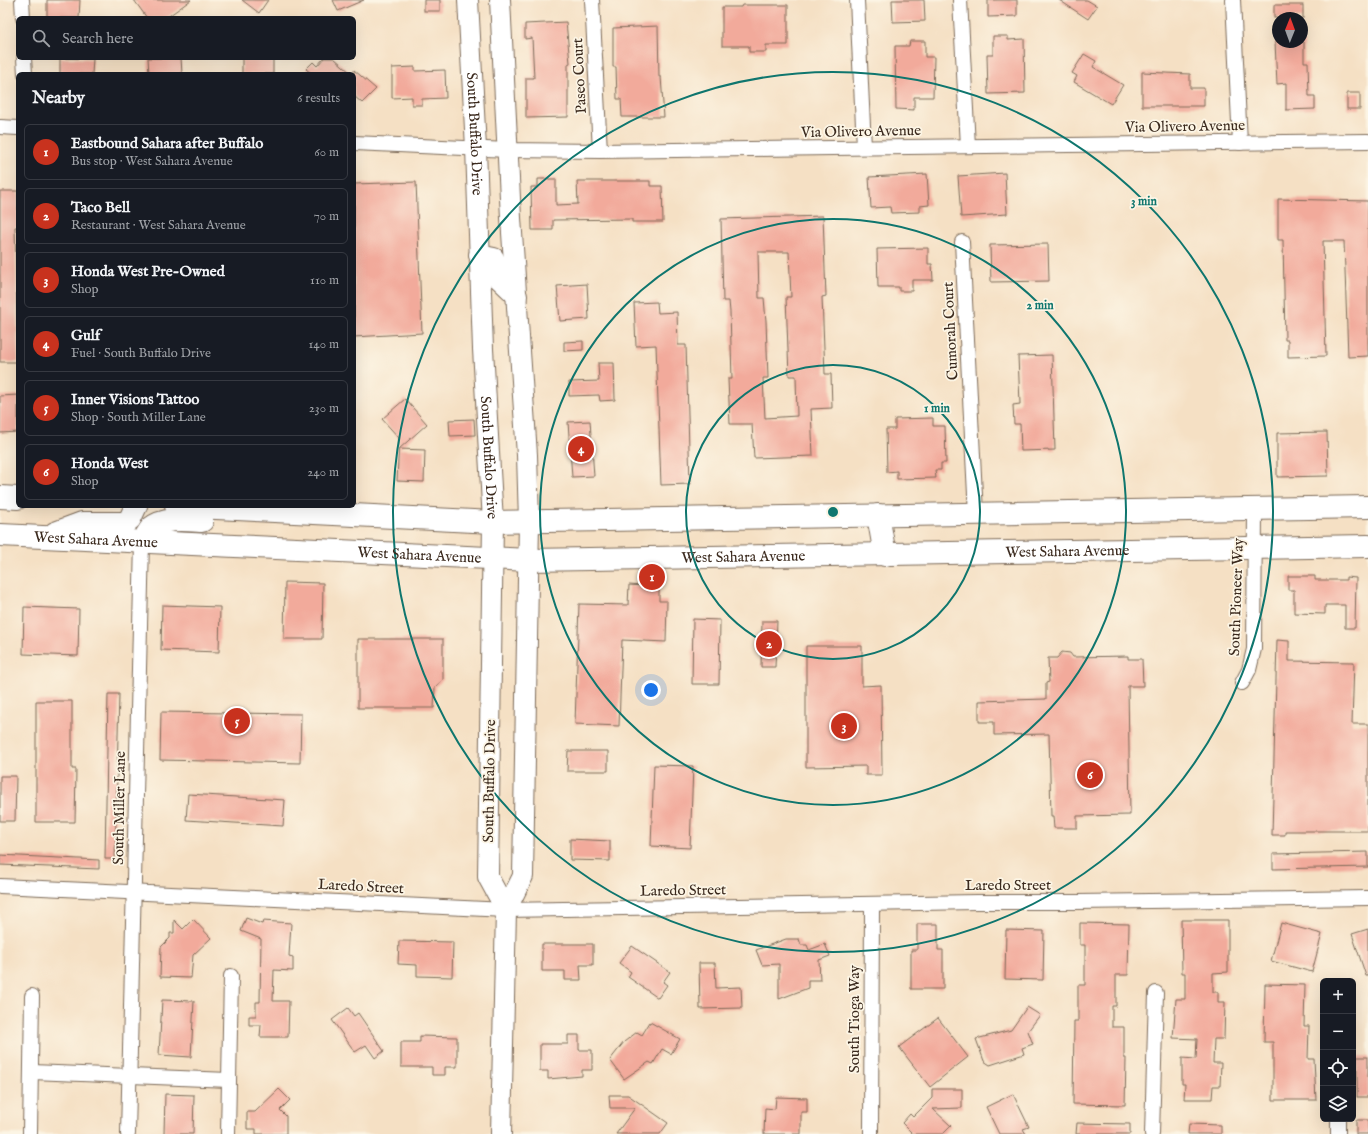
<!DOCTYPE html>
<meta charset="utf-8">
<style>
body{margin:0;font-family:"IM FELL English",serif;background:#20242c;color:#f1f3f6}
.controls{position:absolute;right:12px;bottom:12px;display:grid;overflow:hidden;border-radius:6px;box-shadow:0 4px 16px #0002}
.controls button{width:36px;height:36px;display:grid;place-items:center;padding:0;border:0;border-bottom:1px solid #363941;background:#171b24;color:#f1f3f6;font:20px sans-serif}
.compass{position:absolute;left:1272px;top:12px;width:36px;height:36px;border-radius:50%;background:#171b24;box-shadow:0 4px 16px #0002;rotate:1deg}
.you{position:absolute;left:651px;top:690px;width:14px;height:14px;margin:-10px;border:3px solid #fff;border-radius:50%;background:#1a73e8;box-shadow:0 0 0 6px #1a73e833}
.badge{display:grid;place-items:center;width:26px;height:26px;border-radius:50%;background:#c8321e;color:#fff;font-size:13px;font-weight:700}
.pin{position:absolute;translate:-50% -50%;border:2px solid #fff;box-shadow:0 1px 4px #0006}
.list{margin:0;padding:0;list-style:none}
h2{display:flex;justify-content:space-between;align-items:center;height:52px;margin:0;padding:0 16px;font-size:17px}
h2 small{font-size:13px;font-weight:400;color:#9ea1a6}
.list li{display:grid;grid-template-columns:26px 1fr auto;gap:12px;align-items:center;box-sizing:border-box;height:56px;margin:0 8px 8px;padding:0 8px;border:1px solid #363941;border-radius:6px}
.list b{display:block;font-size:15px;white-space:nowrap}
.list p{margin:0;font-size:13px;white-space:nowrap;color:#9ea1a6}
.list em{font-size:13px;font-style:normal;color:#9ea1a6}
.icon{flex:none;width:22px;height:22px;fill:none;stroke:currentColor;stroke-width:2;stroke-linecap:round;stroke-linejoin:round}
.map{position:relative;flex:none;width:1368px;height:1134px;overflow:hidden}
.search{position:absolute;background:#171b24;box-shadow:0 4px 16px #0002;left:16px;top:16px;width:340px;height:44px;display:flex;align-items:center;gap:10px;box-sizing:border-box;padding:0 14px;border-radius:6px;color:#9ea1a6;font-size:15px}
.panel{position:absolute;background:#171b24;box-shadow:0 4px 16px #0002;left:16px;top:72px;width:340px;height:436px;border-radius:6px}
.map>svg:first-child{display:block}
.building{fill:#f2aa9b;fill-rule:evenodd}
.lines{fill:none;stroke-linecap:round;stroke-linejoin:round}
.street-casing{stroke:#7c6a58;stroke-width:16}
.secondary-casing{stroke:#7c6a58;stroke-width:22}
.primary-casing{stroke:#7c6a58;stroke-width:24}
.street{stroke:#fff;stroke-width:14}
.secondary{stroke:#fff;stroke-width:20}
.primary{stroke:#fff;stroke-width:22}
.ring{fill:none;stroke:#0f766e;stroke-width:2}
.labels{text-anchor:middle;stroke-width:3.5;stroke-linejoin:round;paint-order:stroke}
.street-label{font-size:15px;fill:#3b2a1e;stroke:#fcf5e5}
.centre{fill:#0f766e;stroke:#fcf5e5;stroke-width:2}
.ring-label{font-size:12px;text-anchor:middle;font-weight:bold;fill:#0f766e;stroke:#fcf5e5;stroke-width:3.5;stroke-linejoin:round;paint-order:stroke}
</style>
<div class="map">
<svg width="1368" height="1134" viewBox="0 0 1368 1134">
<rect width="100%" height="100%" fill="#fcf5e5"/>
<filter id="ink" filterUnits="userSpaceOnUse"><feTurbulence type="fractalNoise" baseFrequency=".025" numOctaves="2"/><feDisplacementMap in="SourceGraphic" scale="8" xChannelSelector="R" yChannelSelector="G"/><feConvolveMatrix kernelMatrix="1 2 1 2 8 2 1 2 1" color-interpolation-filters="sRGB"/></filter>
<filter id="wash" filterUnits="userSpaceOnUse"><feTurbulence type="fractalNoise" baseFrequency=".012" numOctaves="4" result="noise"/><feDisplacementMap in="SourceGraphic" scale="16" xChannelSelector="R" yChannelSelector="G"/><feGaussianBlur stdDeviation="0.9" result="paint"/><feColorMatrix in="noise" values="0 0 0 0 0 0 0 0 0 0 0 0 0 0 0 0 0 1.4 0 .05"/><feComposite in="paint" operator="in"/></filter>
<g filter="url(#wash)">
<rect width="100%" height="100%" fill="#f5e0c4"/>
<g id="blocks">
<!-- building -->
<g class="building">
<path d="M47,0H80L79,18H47Z"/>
<path d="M134,0H191L166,18H147Z"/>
<path d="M242,0H268L259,13Z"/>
<path d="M333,0H364L338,11Z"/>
<rect x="424" y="0" width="16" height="11"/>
<path d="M892,0H924L925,21L893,22Z"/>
<path d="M988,0H1017V16L988,17Z"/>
<path d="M1059,0H1087L1097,6L1088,19Z"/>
<path d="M742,5H788V45H766V52H749V46H722V7H741Z"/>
<rect x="1274" y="5" width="29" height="13"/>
<path d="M566,22L570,63L568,64V117L526,118V78H534L532,38L525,39V24Z"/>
<path d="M658,26L659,77H661L664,117H622L621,99H617L616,67H613V28Z"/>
<path d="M993,36H1008V40L1024,39L1025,93L988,94L987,55H993Z"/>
<path d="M910,41H925V57H934L933,97H914V110L896,109L895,46H909Z"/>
<path d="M1275,42H1304V62H1308L1309,96H1315V109L1286,110V83L1277,84Z"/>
<path d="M1084,54L1096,61L1093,67L1123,85L1111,104L1074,82L1077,76L1072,73Z"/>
<path d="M60,58L93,59L92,74H60Z"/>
<path d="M148,58H181L182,74H149Z"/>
<rect x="242" y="58" width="31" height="16"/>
<path d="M324,58H334L352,74H310L311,73L306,69L313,62L317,66Z"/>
<path d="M415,67V71L445,70L446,98L422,99V105H412V97L392,98V68Z"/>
<path d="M354,70L376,89L362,103L354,96Z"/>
<path d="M1142,72L1190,74V88H1204V106H1142Z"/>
<rect x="1347" y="93" width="13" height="16"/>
<path d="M1005,173L1007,214L961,217L958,176Z"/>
<path d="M927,174L929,205L920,206V212L891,213L890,207L871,208L869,177Z"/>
<path d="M538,179H556V205L578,204L577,181H650V186H662L663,222H632V219L553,220V230H532L531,187H538Z"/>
<path d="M416,182L422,333L354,337V184Z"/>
<path d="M0,191H18V227H15L18,362H0Z"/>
<path d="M1278,199L1368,201V356L1348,357L1344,241H1323L1326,356L1288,357V340H1285L1283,240H1278Z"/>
<path d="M823,216L826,296L822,297L825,374H831L832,408L811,409L813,456L754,458L752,424H730L728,379H732L730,312L729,301H723L721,219ZM758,252H789L791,297H786L789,376H796L797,416L765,418L763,378H768L766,321L764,298H759Z"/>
<path d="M1048,244L1049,281L991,282L990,245Z"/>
<path d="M928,248V264H932L933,280H912V291H899V287H878L877,249Z"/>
<path d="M587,284L589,319L560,321L557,286Z"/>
<path d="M657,302L658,313L677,312L678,345H686L690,484L661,485L656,345L636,346L634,303Z"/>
<path d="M583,341V350L564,351V342Z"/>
<path d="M1052,355L1055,450L1021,451L1020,424H1014L1013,405L1020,404L1018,356Z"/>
<path d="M598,363H614L615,400L600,401L599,395L569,396V382L599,381Z"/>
<path d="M18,395V432L0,433V396Z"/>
<path d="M405,399L427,424L399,449L425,450L424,482L397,481L399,438L382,419Z"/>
<path d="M933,418V426H945L946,463H941V470H935L936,478L897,479V471L887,472L886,429H895V419Z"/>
<path d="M474,419L475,435L450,436L449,420Z"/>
<path d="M590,421L594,476L572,477L568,422Z"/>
<path d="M1327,432L1328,476L1277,477V433Z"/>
<path d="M1288,576H1315V580H1346V577L1356,578L1355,628H1345V605H1325V614L1294,613V590H1288Z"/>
<path d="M285,582L323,583L322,639H284Z"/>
<path d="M629,585L659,587V601H667L666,642L622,640L619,726L575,724L579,604L628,605Z"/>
<path d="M162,605L220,607L219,652L161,650Z"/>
<path d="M24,607L79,609L78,656L23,654Z"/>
<path d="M693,619L720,620L719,684H692Z"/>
<path d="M762,621H777L775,667H761Z"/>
<path d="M358,639H443V680L435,687L434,708H358Z"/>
<path d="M1277,640L1289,641V661L1354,662L1352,724H1368V831H1285V835H1272Z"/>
<path d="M806,646H862V686L881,685L882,775H866V766L806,767Z"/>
<path d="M1062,652L1070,653L1073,657L1128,656V659H1142L1143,686H1128L1130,815L1077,816V828H1054L1053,816H1051L1049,734L994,735V722H979V701L1046,699V683L1049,682L1048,658H1057Z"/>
<path d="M108,694H119L115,859H105Z"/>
<path d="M36,701H72V769H76L75,822H36Z"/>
<path d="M161,712L301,714L300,763L160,760Z"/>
<path d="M568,751H608V771H567Z"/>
<path d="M654,765L693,766L690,848L651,846Z"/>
<path d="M0,776H16L15,821H0Z"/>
<path d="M188,794L285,800L283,826L186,820Z"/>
<path d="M570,839L610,841V861L570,860Z"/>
<path d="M1368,852V867L1273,869V854Z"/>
<path d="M0,855L99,860V869L0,865Z"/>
<path d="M246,918L262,924L263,921L291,923L289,956L293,957V971L274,970L273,1001H289L288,1037H260L261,1025H249V1016H256V1002H260L261,939L241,931Z"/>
<path d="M193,919L211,938L193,955L191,978L160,977L161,947L170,938V933H174V920L183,929Z"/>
<path d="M1181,920H1228V972L1213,973V992H1218V1002H1225L1224,1039H1214L1213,1063H1221L1220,1086H1213L1212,1099H1184L1185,1084H1182V1058L1196,1059L1197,1039L1173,1038L1176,999H1185V973H1182Z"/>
<path d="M1080,923L1129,924L1128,975H1116V1006H1112V1027H1124V1058H1126L1125,1105L1073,1104L1074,1021H1078V985H1085V945H1080Z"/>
<path d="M1281,923L1322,934L1312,972L1271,961Z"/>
<path d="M917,924H938V950H943V989H911V950H917Z"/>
<path d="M1368,929V976H1366L1352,934Z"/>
<path d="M1006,930L1044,931L1043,980L1005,979Z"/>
<path d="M786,939H799L801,945H807L809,950L825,944L830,956L819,960L820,980H808V988L779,999V964L762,965L756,950Z"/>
<path d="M399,941L453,942L452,977L417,976V965L398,964Z"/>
<path d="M542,944H593V965H580L581,980H565V971H542Z"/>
<path d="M632,946L670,972L663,982L667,985L658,998L628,977L631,972L619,963Z"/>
<path d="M699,963H715L716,988L741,987L742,1008L700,1009Z"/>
<path d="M1265,984L1305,985L1304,1026H1309L1308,1059H1314L1316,1100H1273V1042H1264Z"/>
<path d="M162,1000L194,1001L191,1057L159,1055Z"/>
<path d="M1027,1007L1040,1015L1028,1031L1033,1044L1022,1048L1024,1054L990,1065L984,1061L976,1039L1011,1030Z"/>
<path d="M348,1008L354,1016L358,1013L384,1051L375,1058L366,1045L355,1052L332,1020Z"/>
<path d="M938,1018L968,1057L930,1087L899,1047Z"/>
<path d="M650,1022L680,1039L671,1054L662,1049L653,1064L649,1062L624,1079L610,1060L624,1042L637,1032L642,1035Z"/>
<path d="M568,1035H579V1050H592V1070H582V1076L548,1079V1071H540V1044H568Z"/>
<path d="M420,1036L457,1037V1067H445V1075H432V1067H401V1042H420Z"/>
<rect x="1357" y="1057" width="11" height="40"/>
<path d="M279,1089L290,1100L280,1110L286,1116V1134H256V1129H247V1112H255Z"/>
<path d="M932,1089H962V1108L933,1109L951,1126L943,1134H913L902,1123L910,1114L913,1117L932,1098Z"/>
<path d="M165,1094L194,1095L193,1134H164Z"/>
<path d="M1013,1094L1029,1127L1023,1129L1026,1134H999L986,1107Z"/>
<path d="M609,1095H628L668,1123L660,1134H616L635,1108H610Z"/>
<path d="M776,1097L807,1098V1112H801V1134H764L765,1108L775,1109Z"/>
<rect x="1356" y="1120" width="12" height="14"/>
<path d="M1077,1123L1130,1124V1134H1076Z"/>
<path d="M1189,1124L1221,1125V1134H1188Z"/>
</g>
</g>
</g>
<g filter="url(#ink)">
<use href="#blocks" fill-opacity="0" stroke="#7c6a58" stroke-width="1"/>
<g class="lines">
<defs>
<g id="street">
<path d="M22,0L23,18"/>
<path d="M592,0L600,151"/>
<path d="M857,0L864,147"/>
<path d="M960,0L968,146"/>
<path d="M1233,0L1240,143"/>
<path d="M24,58L25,74"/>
<path d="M0,127L18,128"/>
<path d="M354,143L508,150L600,151L1368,141"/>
<path d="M962,242L976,514"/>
<path d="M1242,683L1249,670L1254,649L1255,509"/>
<path d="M0,886L506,910L977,902H1077L1368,898"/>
<path d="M32,1072L229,1080"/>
<path d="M30,1134L32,996"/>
<path d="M128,1134L142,542"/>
<path d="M228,1134L231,976"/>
<path d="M871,1134L872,904"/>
<path d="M1152,1134L1156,993"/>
<path d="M1338,1134V1119"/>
</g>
<g id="secondary">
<path id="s1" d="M468,0L476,148L483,349L493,522L488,877L506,910"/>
<path d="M500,0L511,218L527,455L529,521L523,876L506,910L501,1134"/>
<path d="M479,255L494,258L497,266L498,278L517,296"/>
</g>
<g id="primary">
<path d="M0,497L18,498"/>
<path d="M176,506L493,522L1368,507"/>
<path d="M878,515L885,555"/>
<path d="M55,533L82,523H125L130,519L136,506"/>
<path id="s2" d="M0,535L530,560L1368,546"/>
<path d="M142,542C145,538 148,532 151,528C164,517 187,520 202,521"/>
</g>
</defs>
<!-- street casing -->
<use href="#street" class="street-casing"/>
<!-- secondary casing -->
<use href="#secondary" class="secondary-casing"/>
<!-- primary casing -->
<use href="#primary" class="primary-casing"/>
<!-- street -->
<use href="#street" class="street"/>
<!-- secondary -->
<use href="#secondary" class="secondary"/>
<!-- primary -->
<use href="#primary" class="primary"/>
</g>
</g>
<!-- distance rings -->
<g class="ring">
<circle cx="833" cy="512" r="147"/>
<circle cx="833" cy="512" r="293"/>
<circle cx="833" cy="512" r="440"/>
</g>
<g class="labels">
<!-- street labels -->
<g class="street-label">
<text transform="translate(579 76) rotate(-93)" y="5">Paseo Court</text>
<text transform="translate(1185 126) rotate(-1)" y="5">Via Olivero Avenue</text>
<text transform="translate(861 131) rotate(-1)" y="5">Via Olivero Avenue</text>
<text dy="5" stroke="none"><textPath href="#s1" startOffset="134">South Buffalo Drive</textPath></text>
<text transform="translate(950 331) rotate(-93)" y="5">Cumorah Court</text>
<text dy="5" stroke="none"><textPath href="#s1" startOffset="458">South Buffalo Drive</textPath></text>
<text dy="5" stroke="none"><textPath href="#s2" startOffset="96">West Sahara Avenue</textPath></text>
<text dy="5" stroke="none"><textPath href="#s2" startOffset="1068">West Sahara Avenue</textPath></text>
<text dy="5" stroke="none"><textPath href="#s2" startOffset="420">West Sahara Avenue</textPath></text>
<text dy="5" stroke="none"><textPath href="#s2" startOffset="744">West Sahara Avenue</textPath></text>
<text transform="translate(1236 597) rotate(-88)" y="5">South Pioneer Way</text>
<text transform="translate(489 781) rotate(-89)" y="5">South Buffalo Drive</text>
<text transform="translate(119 808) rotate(-89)" y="5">South Miller Lane</text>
<text x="1008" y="890">Laredo Street</text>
<text transform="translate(361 886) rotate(3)" y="5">Laredo Street</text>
<text transform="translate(683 890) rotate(-1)" y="5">Laredo Street</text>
<text transform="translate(854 1019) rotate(-90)" y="5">South Tioga Way</text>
</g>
</g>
<circle cx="833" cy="512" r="6" class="centre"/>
<g class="ring-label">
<text x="1144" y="205">3 min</text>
<text x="1040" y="309">2 min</text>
<text x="937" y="412">1 min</text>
</g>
</svg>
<div class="controls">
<button>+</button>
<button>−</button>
<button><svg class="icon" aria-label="locate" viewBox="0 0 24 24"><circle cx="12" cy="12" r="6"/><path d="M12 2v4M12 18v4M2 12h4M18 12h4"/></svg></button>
<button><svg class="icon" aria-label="layers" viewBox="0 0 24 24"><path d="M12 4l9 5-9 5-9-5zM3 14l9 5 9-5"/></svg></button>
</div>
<svg class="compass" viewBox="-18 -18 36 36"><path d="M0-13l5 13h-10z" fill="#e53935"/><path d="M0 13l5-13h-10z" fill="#9ea1a6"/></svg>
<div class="you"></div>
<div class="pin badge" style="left:652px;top:577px">1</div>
<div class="pin badge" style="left:769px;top:644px">2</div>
<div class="pin badge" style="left:844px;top:726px">3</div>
<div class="pin badge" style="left:581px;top:449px">4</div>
<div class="pin badge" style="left:237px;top:721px">5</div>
<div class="pin badge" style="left:1090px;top:775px">6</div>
<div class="search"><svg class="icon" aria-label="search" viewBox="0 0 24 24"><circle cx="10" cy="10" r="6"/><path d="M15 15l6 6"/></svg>Search here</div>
<section class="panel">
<h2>Nearby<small>6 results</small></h2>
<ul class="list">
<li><span class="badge">1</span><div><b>Eastbound Sahara after Buffalo</b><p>Bus stop · West Sahara Avenue</p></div><em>60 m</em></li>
<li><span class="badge">2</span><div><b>Taco Bell</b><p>Restaurant · West Sahara Avenue</p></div><em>70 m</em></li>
<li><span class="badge">3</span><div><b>Honda West Pre-Owned</b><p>Shop</p></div><em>110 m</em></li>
<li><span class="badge">4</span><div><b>Gulf</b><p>Fuel · South Buffalo Drive</p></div><em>140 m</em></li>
<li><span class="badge">5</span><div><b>Inner Visions Tattoo</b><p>Shop · South Miller Lane</p></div><em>230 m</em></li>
<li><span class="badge">6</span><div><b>Honda West</b><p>Shop</p></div><em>240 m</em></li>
</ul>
</section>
</div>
